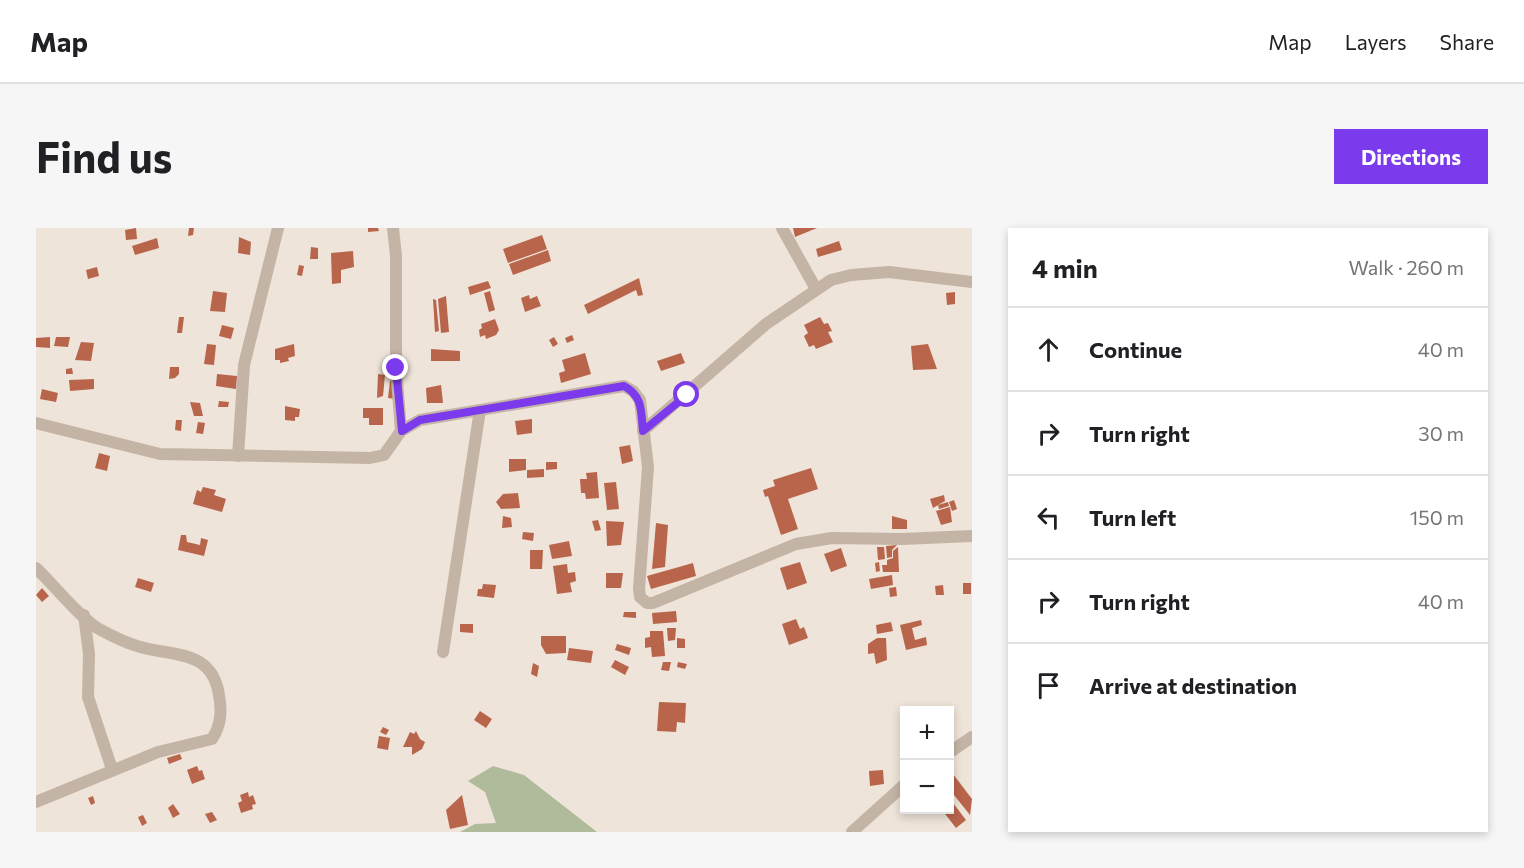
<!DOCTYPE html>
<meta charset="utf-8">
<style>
body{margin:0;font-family:Commissioner,sans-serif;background:#f6f6f6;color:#202124}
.controls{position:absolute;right:18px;bottom:18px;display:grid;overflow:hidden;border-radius:0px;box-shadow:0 3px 9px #0003}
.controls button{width:54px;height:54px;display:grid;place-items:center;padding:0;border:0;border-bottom:2px solid #e0e0e0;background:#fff;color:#202124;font:30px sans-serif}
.stop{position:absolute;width:18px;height:18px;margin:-14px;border:4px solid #7c3aed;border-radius:50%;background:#fff}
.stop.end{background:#7c3aed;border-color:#fff;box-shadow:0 2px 6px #0008}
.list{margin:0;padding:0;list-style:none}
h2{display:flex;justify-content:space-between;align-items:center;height:78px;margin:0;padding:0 24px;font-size:26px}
h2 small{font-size:20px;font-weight:400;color:#757577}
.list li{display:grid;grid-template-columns:39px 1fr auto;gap:18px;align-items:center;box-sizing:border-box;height:84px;padding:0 24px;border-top:2px solid #e0e0e0}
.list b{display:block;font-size:22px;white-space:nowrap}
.list em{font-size:20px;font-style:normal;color:#757577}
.icon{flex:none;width:33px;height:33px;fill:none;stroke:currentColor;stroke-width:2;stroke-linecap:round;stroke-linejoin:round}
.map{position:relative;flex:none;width:936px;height:604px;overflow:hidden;border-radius:0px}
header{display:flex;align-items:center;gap:36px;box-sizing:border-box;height:84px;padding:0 30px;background:#fff;border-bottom:2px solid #e0e0e0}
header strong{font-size:28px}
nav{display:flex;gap:33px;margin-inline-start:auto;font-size:21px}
.intro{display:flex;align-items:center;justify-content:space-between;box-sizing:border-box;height:144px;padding:0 36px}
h1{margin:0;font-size:42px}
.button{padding:15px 27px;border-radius:0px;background:#7c3aed;color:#fff;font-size:21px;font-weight:700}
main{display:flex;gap:36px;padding:0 36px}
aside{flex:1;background:#fff;border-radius:0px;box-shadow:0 3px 9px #0003}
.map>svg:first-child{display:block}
.green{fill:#b0bb9b}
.building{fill:#b9654c}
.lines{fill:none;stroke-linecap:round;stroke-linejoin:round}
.minor{stroke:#c4b4a6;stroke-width:12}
.route{stroke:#7c3aed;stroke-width:8}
</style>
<header>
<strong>Map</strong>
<nav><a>Map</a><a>Layers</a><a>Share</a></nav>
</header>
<div class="intro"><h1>Find us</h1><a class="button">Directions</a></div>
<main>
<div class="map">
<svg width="936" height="604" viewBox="0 0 936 604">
<rect width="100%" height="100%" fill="#eee4d9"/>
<!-- green -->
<path class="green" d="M457,538L488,547L561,604H424L439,596L460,595L449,564L432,553Z"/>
<!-- building -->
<g class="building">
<path d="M100,0L101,11L90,12L89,2Z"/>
<path d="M153,0H158L157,7L152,8Z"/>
<path d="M332,0H342L343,3L332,4Z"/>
<path d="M757,0H781L759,9Z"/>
<path d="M506,7L511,21L472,35L467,21Z"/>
<path d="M203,9L215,14L214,27L202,25Z"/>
<path d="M121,10L123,20L99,27L96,18Z"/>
<path d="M803,13L806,22L782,29L780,21Z"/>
<path d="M275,19L282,20V31H274Z"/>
<path d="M512,22L515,33L477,47L473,36Z"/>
<path d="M317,23L318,39L305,42V55L296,56L295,25Z"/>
<path d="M263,37L268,38L266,48L261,47Z"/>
<path d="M61,39L63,48L52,51L50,42Z"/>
<path d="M603,50L607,67L602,68L600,62L552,86L548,77Z"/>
<path d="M452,53L455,60L434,67L432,59Z"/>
<path d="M177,63L191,65L189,84L174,83Z"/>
<path d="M454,63L459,82L453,84L448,65Z"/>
<path d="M919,64V76L911,77L910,65Z"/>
<path d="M493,67L494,71L501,68L505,78L489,84L485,70Z"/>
<path d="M410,68L413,104L405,105L402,71Z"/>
<path d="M397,71L400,72L403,103L399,104Z"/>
<path d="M143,89H148L146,105H141Z"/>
<path d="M784,89L788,96L792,95L796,103L792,104L797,114L780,121L778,117L773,119L768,108L772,105L768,97Z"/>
<path d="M459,91L463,102L460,107L450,111L449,107L444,109L443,102L446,100L445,96Z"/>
<path d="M186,97L198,100L195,111L183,108Z"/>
<path d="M536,107L538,112L531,115L529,110Z"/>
<path d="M14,109V120L0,119V110Z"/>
<path d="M20,109H34L32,119L18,118Z"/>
<path d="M518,109L522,116L517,119L513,112Z"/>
<path d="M45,114L58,115L55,133L39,132Z"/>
<path d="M171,116L180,117L178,137L168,136Z"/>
<path d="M258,116L259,128L252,130L253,133L244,135V132H239V121Z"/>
<path d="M892,116L901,141L877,142L875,118Z"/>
<path d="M395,121L424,123V133H395Z"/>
<path d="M549,125L555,146L525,155L523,145L529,143L526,132Z"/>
<path d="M645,125L649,135L625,143L621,133Z"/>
<path d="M134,139H143V146L139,150L133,151Z"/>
<path d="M36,140L37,146H30V141Z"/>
<path d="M181,146L201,148L200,161L180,158Z"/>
<path d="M342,146L349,147L347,168L341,170Z"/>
<path d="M58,151V161L34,163L33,152Z"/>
<path d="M354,153H361L359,171L352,170Z"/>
<path d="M405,157L407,175H391L390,160Z"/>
<path d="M6,161L22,165L20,174L4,171Z"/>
<path d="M183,173L193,174L192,179H182Z"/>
<path d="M154,174L164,175L167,188H158Z"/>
<path d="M249,178L264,181L263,189H259V193L249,192Z"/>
<path d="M327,180H347V197H333V190H327Z"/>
<path d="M496,191V205L481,207L479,193Z"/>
<path d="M140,192H146L145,203L139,202Z"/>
<path d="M162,194L169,195L167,206L160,205Z"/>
<path d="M594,217L597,233L586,236L583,219Z"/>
<path d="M63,225L74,228L71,243L59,240Z"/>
<path d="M473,231H490V242L473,244Z"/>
<path d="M510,234H521V241L510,242Z"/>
<path d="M775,240L782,261L752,271L762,301L745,307L732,268L729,269L727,262L739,258L737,252Z"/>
<path d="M508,241V249L491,250V242Z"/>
<path d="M561,244L563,270L550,271L549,265H545L544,251H551L550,245Z"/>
<path d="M580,254L583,281L571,282L568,255Z"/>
<path d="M167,259L180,262L178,267L190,271L186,284L157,276L161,262L165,264Z"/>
<path d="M482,265L484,280L465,281L460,274L467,266Z"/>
<path d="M908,267L909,273L897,280L894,271Z"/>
<path d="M918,272L921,281L916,283L913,274Z"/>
<path d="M912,274L913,278L903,281L902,277Z"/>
<path d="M914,279L916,294L905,297L900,283Z"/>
<path d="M467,288L475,290L476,299L466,300Z"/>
<path d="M856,288L871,292V301H856Z"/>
<path d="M562,292L565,302L559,303L556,293Z"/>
<path d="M570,293L588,294L585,317L571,318Z"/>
<path d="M620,295L632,297L629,339L616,341Z"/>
<path d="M487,304L498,305L497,313L486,311Z"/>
<path d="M145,307H150L151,314L164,317L165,310L172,312L168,328L142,322Z"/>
<path d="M533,313L536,328L516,331L513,317Z"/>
<path d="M861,317L856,322V329L851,330L850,318Z"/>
<path d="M841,319H848L849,331L842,332Z"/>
<path d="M862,319L863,344H847L846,337H851V332L857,330V323Z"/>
<path d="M805,320L811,338L795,344L788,326Z"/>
<path d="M494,322H507L506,341H494Z"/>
<path d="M764,334L771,355L751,362L744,340Z"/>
<path d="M843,334L844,343L840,344L839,335Z"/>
<path d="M657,335L660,348L615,361L611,348Z"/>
<path d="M531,336L532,345L539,344L540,353L534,355L536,364L521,366L517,338Z"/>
<path d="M570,345H587L585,360H570Z"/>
<path d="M856,347L857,357L835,361L833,351Z"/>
<path d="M102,350L118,355L115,364L99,359Z"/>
<rect x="927" y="355" width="8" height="11"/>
<path d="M447,356L460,357L458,370L441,368L442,361H446Z"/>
<path d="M907,357L908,367H900L899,358Z"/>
<path d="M860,359L861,368L854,369L853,360Z"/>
<path d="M6,360L13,368L6,374L0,367Z"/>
<path d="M640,383L641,394L617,396L616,385Z"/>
<path d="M588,384H600V390L587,389Z"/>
<path d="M760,391L764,401L768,399L772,410L753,417L746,396Z"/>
<path d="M885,392L886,397L876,400L879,412L890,409L891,417L870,422L864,397Z"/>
<path d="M855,394L857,403L841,406L840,397Z"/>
<path d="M424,396H437V405L424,404Z"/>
<path d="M631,400H640L639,412L632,413Z"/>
<path d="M614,403H627L629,428L616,429L615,419L609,420V410L614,409Z"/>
<path d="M505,408H530V425L510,426L505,417Z"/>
<path d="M641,410L649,411V420H641Z"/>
<path d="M841,410H850L851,432L840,436L838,425L832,426V416Z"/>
<path d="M581,416L595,420L593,427L579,422Z"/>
<path d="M533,420L557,423L555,435L531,432Z"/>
<path d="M579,432L593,439L589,447L575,439Z"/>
<path d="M627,434H635L633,443L625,442Z"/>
<path d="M642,434L651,436L649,441L641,439Z"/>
<path d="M497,435L503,438L501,449L495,446Z"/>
<path d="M623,474L650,475L649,495L641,494L640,504L621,503Z"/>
<path d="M444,483L456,491L450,500L438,492Z"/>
<path d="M347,499L353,502L350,507L344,504Z"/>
<path d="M380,503L384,511L389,514L386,521L376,527V519H367L374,504L378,506Z"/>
<path d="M343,508L354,510L352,522L341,520Z"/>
<path d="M144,526L146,531L133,536L131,530Z"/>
<path d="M161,538L163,543L166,542L169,551L156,556L151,542Z"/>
<path d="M847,542L848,556L834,558L833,543Z"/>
<path d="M914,542L936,571L934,587L914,562Z"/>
<path d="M212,564L213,569L217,567L220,576L216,577L217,581L205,585L202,575L206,573L204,567Z"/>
<path d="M426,567L432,597L414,601L410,582Z"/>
<path d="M57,568L59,575L55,577L52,570Z"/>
<path d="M914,571L930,592L920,600L906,582H914Z"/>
<path d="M137,576L144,586L137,590L132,580Z"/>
<path d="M176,584L181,592L174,595L169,586Z"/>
<path d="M107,587L111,595L106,598L102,589Z"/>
</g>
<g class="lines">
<!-- minor -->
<g class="minor">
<path d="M357,0L360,28V140L365,203"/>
<path d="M746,0L780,61"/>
<path d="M0,195L124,226L334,230L348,227L365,203L384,192L588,158L597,163L604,172L612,239L603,361L604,369L611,375H617L760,316L796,310L866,311L936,308"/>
<path d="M607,203L730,96L795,52L815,47L853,44L936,54"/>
<path d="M202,228L208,137L242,0"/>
<path d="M0,340C16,355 45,391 63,401C74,407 88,414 101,418C135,429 176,420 183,467C186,484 185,497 176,511L122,524L0,574"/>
<path d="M48,387L53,426L52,469L76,541"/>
<path d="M407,424L444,182"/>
<path d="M914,524L936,509"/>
<path d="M816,604L868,557"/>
</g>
</g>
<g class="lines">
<!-- route -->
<path class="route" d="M360,140L366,203L384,192L588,158C607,168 605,184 607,203L651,167"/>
</g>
</svg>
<div class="controls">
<button>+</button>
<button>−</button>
</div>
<div class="stop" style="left:651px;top:167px"></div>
<div class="stop end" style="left:360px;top:140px"></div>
</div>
<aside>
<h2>4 min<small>Walk · 260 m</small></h2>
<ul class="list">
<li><svg class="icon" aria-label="ahead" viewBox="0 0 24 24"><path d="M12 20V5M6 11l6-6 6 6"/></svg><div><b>Continue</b></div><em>40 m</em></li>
<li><svg class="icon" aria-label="right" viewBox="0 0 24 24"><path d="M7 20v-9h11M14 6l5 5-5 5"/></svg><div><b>Turn right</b></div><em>30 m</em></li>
<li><svg class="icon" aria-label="left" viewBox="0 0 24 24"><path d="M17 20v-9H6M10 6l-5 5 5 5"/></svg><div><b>Turn left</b></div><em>150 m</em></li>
<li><svg class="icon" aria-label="right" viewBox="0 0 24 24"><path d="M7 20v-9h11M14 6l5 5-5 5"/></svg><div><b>Turn right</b></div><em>40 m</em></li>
<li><svg class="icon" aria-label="arrive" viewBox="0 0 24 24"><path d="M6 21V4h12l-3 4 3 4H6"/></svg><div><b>Arrive at destination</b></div></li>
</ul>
</aside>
</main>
